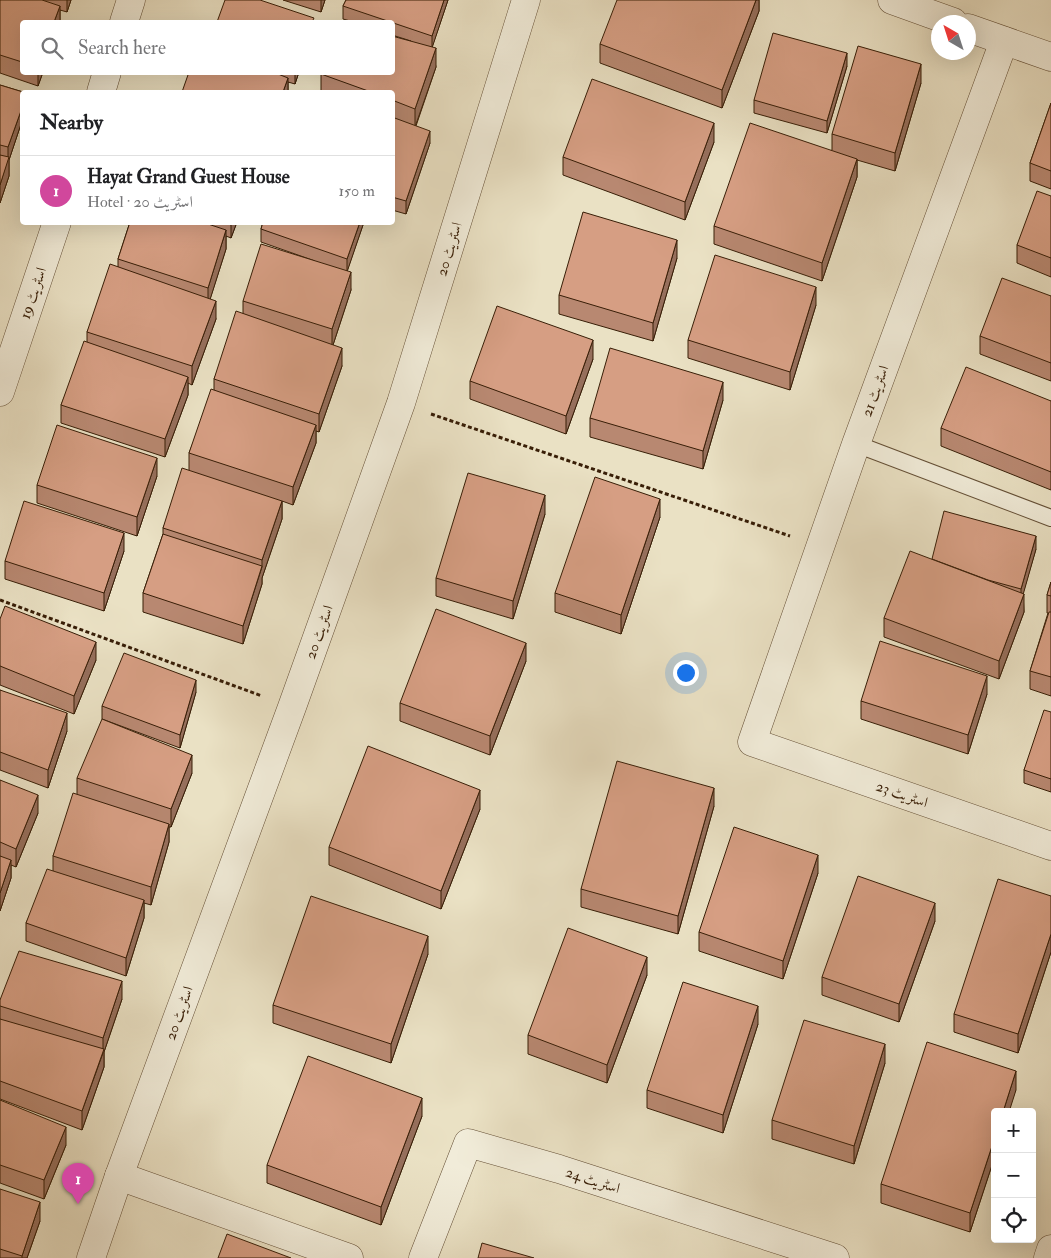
<!DOCTYPE html>
<meta charset="utf-8">
<style>
body{margin:0;font-family:"IM FELL Double Pica",Amiri,serif;background:#f2f2f2;color:#202124}
.controls{position:absolute;right:15px;bottom:15px;display:grid;overflow:hidden;border-radius:5px;box-shadow:0 5px 20px #0002}
.controls button{width:45px;height:45px;display:grid;place-items:center;padding:0;border:0;border-bottom:1px solid #e0e0e0;background:#fff;color:#202124;font:25px sans-serif}
.compass{position:absolute;left:931px;top:15px;width:45px;height:45px;border-radius:50%;background:#fff;box-shadow:0 5px 20px #0002;rotate:321deg}
.you{position:absolute;left:685px;top:672px;width:18px;height:18px;margin:-12px;border:4px solid #fff;border-radius:50%;background:#1a73e8;box-shadow:0 0 0 8px #1a73e833}
.badge{display:grid;place-items:center;width:32px;height:32px;border-radius:50%;background:#b45309;color:#fff;font-size:16px;font-weight:700}
.pin{position:absolute;translate:-50% -41px;filter:drop-shadow(0 1px 2px #0008)}
.pin::after{content:'';position:absolute;top:26px;width:18px;height:15px;background:inherit;clip-path:polygon(0 0,100% 0,50% 100%)}
.list{margin:0;padding:0;list-style:none}
h2{display:flex;justify-content:space-between;align-items:center;height:65px;margin:0;padding:0 20px;font-size:21px}
h2 small{font-size:16px;font-weight:400;color:#757577}
.list li{display:grid;grid-template-columns:32px 1fr auto;gap:15px;align-items:center;box-sizing:border-box;height:70px;padding:0 20px;border-top:1px solid #e0e0e0}
.list b{display:block;font-size:19px;white-space:nowrap}
.list p{margin:0;font-size:16px;white-space:nowrap;color:#757577}
.list em{font-size:16px;font-style:normal;color:#757577}
.icon{flex:none;width:28px;height:28px;fill:none;stroke:currentColor;stroke-width:2;stroke-linecap:round;stroke-linejoin:round}
.map{position:relative;flex:none;width:1051px;height:1258px;overflow:hidden}
.search{position:absolute;background:#fff;box-shadow:0 5px 20px #0002;left:20px;top:20px;width:375px;height:55px;display:flex;align-items:center;gap:12px;box-sizing:border-box;padding:0 18px;border-radius:5px;color:#757577;font-size:19px}
.panel{position:absolute;background:#fff;box-shadow:0 5px 20px #0002;left:20px;top:90px;width:375px;height:135px;border-radius:5px}
.map>svg:first-child{display:block}
.lines{fill:none;stroke-linecap:round;stroke-linejoin:round}
.service-casing{stroke:#644f36;stroke-width:18}
.minor-casing{stroke:#644f36;stroke-width:29}
.path{stroke:#381e07;stroke-width:3;stroke-dasharray:4 2.5;stroke-linecap:butt}
.service{stroke:#f1ecd9;stroke-width:16}
.minor{stroke:#f1ecd9;stroke-width:28}
.wall{fill:#b88871;stroke:#381e07}
.shaded-wall{fill:#966f5c;stroke:#381e07}
.building{fill:#d69e83;stroke:#381e07}
.labels{text-anchor:middle;stroke-width:5;stroke-linejoin:round;paint-order:stroke}
.street-label{font-size:15px;fill:#381e07;stroke:#f1ecd9}
</style>
<div class="map">
<svg width="1051" height="1258" viewBox="0 0 1051 1258">
<rect width="100%" height="100%" fill="#eae1c4"/>
<filter id="stains"><feTurbulence type="fractalNoise" baseFrequency=".004" numOctaves="4"/><feColorMatrix values="0 0 0 0 .2 0 0 0 0 .09 0 0 0 0 .02 0 0 0 .5 -.17"/></filter>
<radialGradient id="worn" r=".72"><stop offset=".6" stop-color="#630" stop-opacity="0"/><stop offset="1" stop-color="#630" stop-opacity=".3"/></radialGradient>
<g class="lines">
<defs>
<path id="service" d="M856,444L1051,518"/>
<g id="minor">
<path d="M892,0L953,22"/>
<path d="M124,22L131,0"/>
<path d="M968,28L1051,57"/>
<path d="M1004,41L856,444L752,742L1051,846"/>
<path d="M101,92L107,72"/>
<path d="M0,392L57,222"/>
<path d="M119,1176L349,1258"/>
<path d="M91,1258L119,1176L292,707L401,403L526,0"/>
<path d="M423,1258L468,1143L559,1169L835,1258"/>
<path d="M1048,1258L1051,1249"/>
</g>
</defs>
<!-- service casing -->
<use href="#service" class="service-casing"/>
<!-- minor casing -->
<use href="#minor" class="minor-casing"/>
<!-- path -->
<g class="path">
<path d="M431,414L790,536"/>
<path d="M0,600L262,696"/>
</g>
<!-- service -->
<use href="#service" class="service"/>
<!-- minor -->
<use href="#minor" class="minor"/>
</g>
<!-- wall -->
<g class="wall">
<path d="M0,0H71L67,12L60,10V22H22V72H43L38,86L0,73Z"/>
<path d="M283,0H325L321,12Z"/>
<path d="M346,0H448L432,47L436,67L416,126L430,143L406,214L392,210V92H321V74L411,41L392,35V22H354L343,19V6Z"/>
<path d="M759,0V11L722,108L600,63V44Z"/>
<path d="M847,66L827,133L754,113V100Z"/>
<path d="M189,72H299L295,84L288,82V92Z"/>
<path d="M921,83L895,171L857,160V177L822,281L714,244V226L832,150V134Z"/>
<path d="M0,85L23,92L22,121L9,160V176L0,203Z"/>
<path d="M1051,103V189L1030,181V163Z"/>
<path d="M714,142L685,220L563,175V157Z"/>
<path d="M1051,196V277L1017,263V245Z"/>
<path d="M130,222H237L231,238L226,236V249L210,299L216,319L192,385L188,383V395L165,457L61,423V405L87,342V332L118,267V259Z"/>
<path d="M263,222H364L347,271L351,290L333,345L342,366L319,432L316,431V443L293,505L282,501V519L262,578V584L243,644L143,612V593L163,534V528L189,470V453L214,390V379L243,313V301L315,261L261,242V229Z"/>
<path d="M677,258L653,341L559,314V295Z"/>
<path d="M1051,296V381L980,354V336Z"/>
<path d="M816,305L790,390L688,358V340Z"/>
<path d="M593,359L566,434L470,399V381Z"/>
<path d="M723,400L703,469L590,437V418Z"/>
<path d="M1051,401V490L941,446V428Z"/>
<path d="M157,476L137,536L37,503V485Z"/>
<path d="M545,514L513,619L436,596V578Z"/>
<path d="M660,517L621,634L555,612V593Z"/>
<path d="M1036,549L1023,593L1024,612L999,679L884,637V618L932,559Z"/>
<path d="M124,551L104,611L5,579V561Z"/>
<path d="M1051,582V696L1030,689V671L1048,613H1047V595Z"/>
<path d="M0,619L96,660L74,714L0,685Z"/>
<path d="M526,661L490,755L400,721V703Z"/>
<path d="M0,690L67,731L48,788L0,770Z"/>
<path d="M196,692L180,748L102,719V706Z"/>
<path d="M987,694L968,754L861,719V701Z"/>
<path d="M1051,712V792L1024,783V770Z"/>
<path d="M192,773L171,827H169V842L151,905L144,903V918L126,976L26,941V923L53,871V856L77,794V778Z"/>
<path d="M0,780L38,813L16,867L11,865V878L0,911Z"/>
<path d="M714,806L678,934L581,907V889Z"/>
<path d="M480,809L441,909L329,865V847Z"/>
<path d="M818,873L783,979L699,951V932Z"/>
<path d="M1051,896V952L1018,1053L954,1032V1014Z"/>
<path d="M935,921L899,1022L822,995V977Z"/>
<path d="M428,954L391,1063L273,1023V1005Z"/>
<path d="M647,975L607,1083L528,1054V1035Z"/>
<path d="M122,999L104,1052V1067L82,1130L0,1099V1000Z"/>
<path d="M758,1024L723,1133L647,1108V1090Z"/>
<path d="M885,1063L854,1164L772,1139V1120Z"/>
<path d="M1016,1090L995,1112V1156L970,1232L881,1203V1184Z"/>
<path d="M0,1100L66,1145L44,1199L0,1183Z"/>
<path d="M422,1116L381,1225L267,1183V1165Z"/>
<path d="M0,1189L40,1221L27,1258H0Z"/>
</g>
<!-- shaded-wall -->
<g class="shaded-wall">
<path d="M67,0H71L67,12Z"/>
<path d="M321,0H325L321,12Z"/>
<path d="M444,0H448L432,48V36Z"/>
<path d="M756,0H759V11L722,108V90Z"/>
<path d="M60,6V22H54Z"/>
<path d="M436,48V67L415,127V109Z"/>
<path d="M847,53V66L827,133V121Z"/>
<path d="M921,64V83L895,171V153Z"/>
<path d="M38,72H43L38,86Z"/>
<path d="M295,72H299L295,84Z"/>
<path d="M288,78V92H283Z"/>
<path d="M22,108V121L9,160V176L0,203V185L8,158V147Z"/>
<path d="M714,123V142L685,220V202Z"/>
<path d="M430,131V143L406,214V201Z"/>
<path d="M857,159V177L822,281V263Z"/>
<path d="M232,222H237L231,238V225Z"/>
<path d="M360,222H364L347,272V259Z"/>
<path d="M226,230V249L208,306V288Z"/>
<path d="M677,240V258L653,341V323Z"/>
<path d="M351,272V290L332,348V329Z"/>
<path d="M816,287V305L790,390V372Z"/>
<path d="M216,301V319L192,385V366Z"/>
<path d="M593,340V359L566,434V416Z"/>
<path d="M342,348V366L319,432V414Z"/>
<path d="M188,377V395L165,457V439Z"/>
<path d="M723,382V400L703,469V451Z"/>
<path d="M316,425V443L293,505V487Z"/>
<path d="M157,458V476L137,536V517Z"/>
<path d="M545,495V514L513,619V601Z"/>
<path d="M660,499V517L621,634V615Z"/>
<path d="M282,501V519L262,578V584L243,644V626L262,567V560Z"/>
<path d="M124,533V551L104,611V593Z"/>
<path d="M1036,536V549L1021,602V589Z"/>
<path d="M1024,594V612L999,679V661Z"/>
<path d="M96,642V660L74,714V696Z"/>
<path d="M526,643V661L490,755V736Z"/>
<path d="M987,676V694L968,754V735Z"/>
<path d="M196,680V692L180,748V735Z"/>
<path d="M67,713V731L48,788V770Z"/>
<path d="M192,755V773L171,827V809Z"/>
<path d="M714,788V806L678,934V916Z"/>
<path d="M480,790V809L441,909V891Z"/>
<path d="M38,795V813L16,867V849Z"/>
<path d="M169,824V842L151,905V887Z"/>
<path d="M818,855V873L783,979V961Z"/>
<path d="M11,860V878L0,911V893Z"/>
<path d="M144,900V918L126,976V958Z"/>
<path d="M935,903V921L899,1022V1004Z"/>
<path d="M1051,934V952L1018,1053V1034Z"/>
<path d="M428,936V954L391,1063V1044Z"/>
<path d="M647,957V975L607,1083V1065Z"/>
<path d="M122,981V999L104,1052V1067L82,1130V1111L103,1053V1038Z"/>
<path d="M758,1006V1024L723,1133V1115Z"/>
<path d="M885,1044V1063L854,1164V1146Z"/>
<path d="M1016,1071V1090L1009,1112H1003Z"/>
<path d="M422,1098V1116L381,1225V1207Z"/>
<path d="M66,1127V1145L44,1199V1180Z"/>
<path d="M995,1137V1156L970,1232V1213Z"/>
<path d="M40,1202V1221L27,1258H22V1256Z"/>
</g>
<!-- building -->
<g class="building">
<path d="M0,0H42L60,6L54,22H22V62L0,55Z"/>
<path d="M225,0H260L314,18L312,22H217Z"/>
<path d="M346,0H444L432,36L343,6Z"/>
<path d="M617,0H756L722,90L600,44Z"/>
<path d="M773,33L847,53L827,121L754,100Z"/>
<path d="M392,36L436,48L415,109L392,100V92H371L321,74V72H392Z"/>
<path d="M858,46L921,64L895,153L832,134Z"/>
<path d="M189,72H273L288,78L283,92H182Z"/>
<path d="M592,79L714,123L685,202L563,157Z"/>
<path d="M0,85L23,92L22,108L8,147L0,145Z"/>
<path d="M1051,103V171L1030,163Z"/>
<path d="M392,117L430,131L406,201L392,197Z"/>
<path d="M750,123L857,159L822,263L714,226Z"/>
<path d="M0,155L9,157L0,185Z"/>
<path d="M1037,191L1051,196V258L1017,245Z"/>
<path d="M583,212L677,240L653,323L559,295Z"/>
<path d="M130,222H202L226,230L208,288L118,259Z"/>
<path d="M225,222H232L231,225Z"/>
<path d="M263,222H360L347,259L261,229Z"/>
<path d="M261,244L351,272L332,329L243,301Z"/>
<path d="M715,255L816,287L790,372L688,340Z"/>
<path d="M110,264L216,301L192,366L87,332Z"/>
<path d="M1002,278L1051,296V363L980,336Z"/>
<path d="M497,306L593,340L566,416L470,381Z"/>
<path d="M236,311L342,348L319,414L214,379Z"/>
<path d="M84,341L188,377L165,439L61,405Z"/>
<path d="M610,348L723,382L703,451L590,418Z"/>
<path d="M966,367L1051,401V472L941,428Z"/>
<path d="M211,389L316,425L293,487L189,453Z"/>
<path d="M57,425L157,458L137,517L37,485Z"/>
<path d="M182,468L282,501L262,560L163,528Z"/>
<path d="M468,473L545,495L513,601L436,578Z"/>
<path d="M595,477L660,499L621,615L555,593Z"/>
<path d="M24,501L124,533L104,593L5,561Z"/>
<path d="M944,511L1036,536L1021,589L988,580L932,559Z"/>
<path d="M163,534L262,566L243,626L143,593Z"/>
<path d="M910,551L1024,594L999,661L884,618Z"/>
<path d="M1051,582V596L1047,595Z"/>
<path d="M5,606L96,642L74,696L0,666V619Z"/>
<path d="M436,609L526,643L490,736L400,703Z"/>
<path d="M1049,612H1051V677L1030,671Z"/>
<path d="M880,641L987,676L968,735L861,701Z"/>
<path d="M124,653L196,680L180,735L102,706Z"/>
<path d="M0,690L67,713L48,770L0,752Z"/>
<path d="M1044,710L1051,712V779L1024,770Z"/>
<path d="M102,719L192,755L171,809L77,778Z"/>
<path d="M368,746L480,790L441,891L329,847Z"/>
<path d="M617,761L714,788L678,916L581,889Z"/>
<path d="M0,780L38,795L16,849L0,842Z"/>
<path d="M73,793L169,824L151,887L53,856Z"/>
<path d="M734,827L818,855L783,961L699,932Z"/>
<path d="M0,856L11,860L0,893Z"/>
<path d="M47,869L144,900L126,958L26,923Z"/>
<path d="M858,876L935,903L899,1004L822,977Z"/>
<path d="M998,879L1051,896V934L1018,1034L954,1014Z"/>
<path d="M311,896L428,936L391,1044L273,1005Z"/>
<path d="M568,928L647,957L607,1065L528,1035Z"/>
<path d="M19,951L122,981L103,1038L0,1006V1000Z"/>
<path d="M683,982L758,1006L723,1115L647,1090Z"/>
<path d="M0,1019L104,1049L82,1111L0,1081Z"/>
<path d="M804,1020L885,1044L854,1146L772,1120Z"/>
<path d="M927,1042L1016,1071L1003,1112H995V1137L970,1213L881,1184Z"/>
<path d="M308,1056L422,1098L381,1207L267,1165Z"/>
<path d="M0,1100L66,1127L44,1180L0,1165Z"/>
<path d="M0,1189L40,1202L22,1256L0,1249Z"/>
<path d="M227,1234L291,1258H218Z"/>
<path d="M482,1243L534,1258H478Z"/>
</g>
<g class="labels">
<!-- street labels -->
<g class="street-label">
<text transform="translate(449 249) rotate(-73)" y="5">اسٹریٹ 20</text>
<text transform="translate(33 293) rotate(-71)" y="5">اسٹریٹ 19</text>
<text transform="translate(875 391) rotate(-70)" y="5">اسٹریٹ 21</text>
<text transform="translate(319 632) rotate(-70)" y="5">اسٹریٹ 20</text>
<text transform="translate(902 794) rotate(19)" y="5">اسٹریٹ 23</text>
<text transform="translate(179 1013) rotate(-70)" y="5">اسٹریٹ 20</text>
<text transform="translate(593 1180) rotate(18)" y="5">اسٹریٹ 24</text>
</g>
</g>
<rect width="100%" height="100%" filter="url(#stains)"/>
<rect width="100%" height="100%" fill="url(#worn)"/>
</svg>
<div class="controls">
<button>+</button>
<button>−</button>
<button><svg class="icon" aria-label="locate" viewBox="0 0 24 24"><circle cx="12" cy="12" r="6"/><path d="M12 2v4M12 18v4M2 12h4M18 12h4"/></svg></button>
</div>
<svg class="compass" viewBox="-18 -18 36 36"><path d="M0-13l5 13h-10z" fill="#e53935"/><path d="M0 13l5-13h-10z" fill="#757577"/></svg>
<div class="you"></div>
<div class="pin badge" style="left:78px;top:1204px;background:#d1479c">1</div>
<div class="search"><svg class="icon" aria-label="search" viewBox="0 0 24 24"><circle cx="10" cy="10" r="6"/><path d="M15 15l6 6"/></svg>Search here</div>
<section class="panel">
<h2>Nearby<small></small></h2>
<ul class="list">
<li><span class="badge" style="background:#d1479c">1</span><div><b>Hayat Grand Guest House</b><p>Hotel · اسٹریٹ 20</p></div><em>150 m</em></li>
</ul>
</section>
</div>
